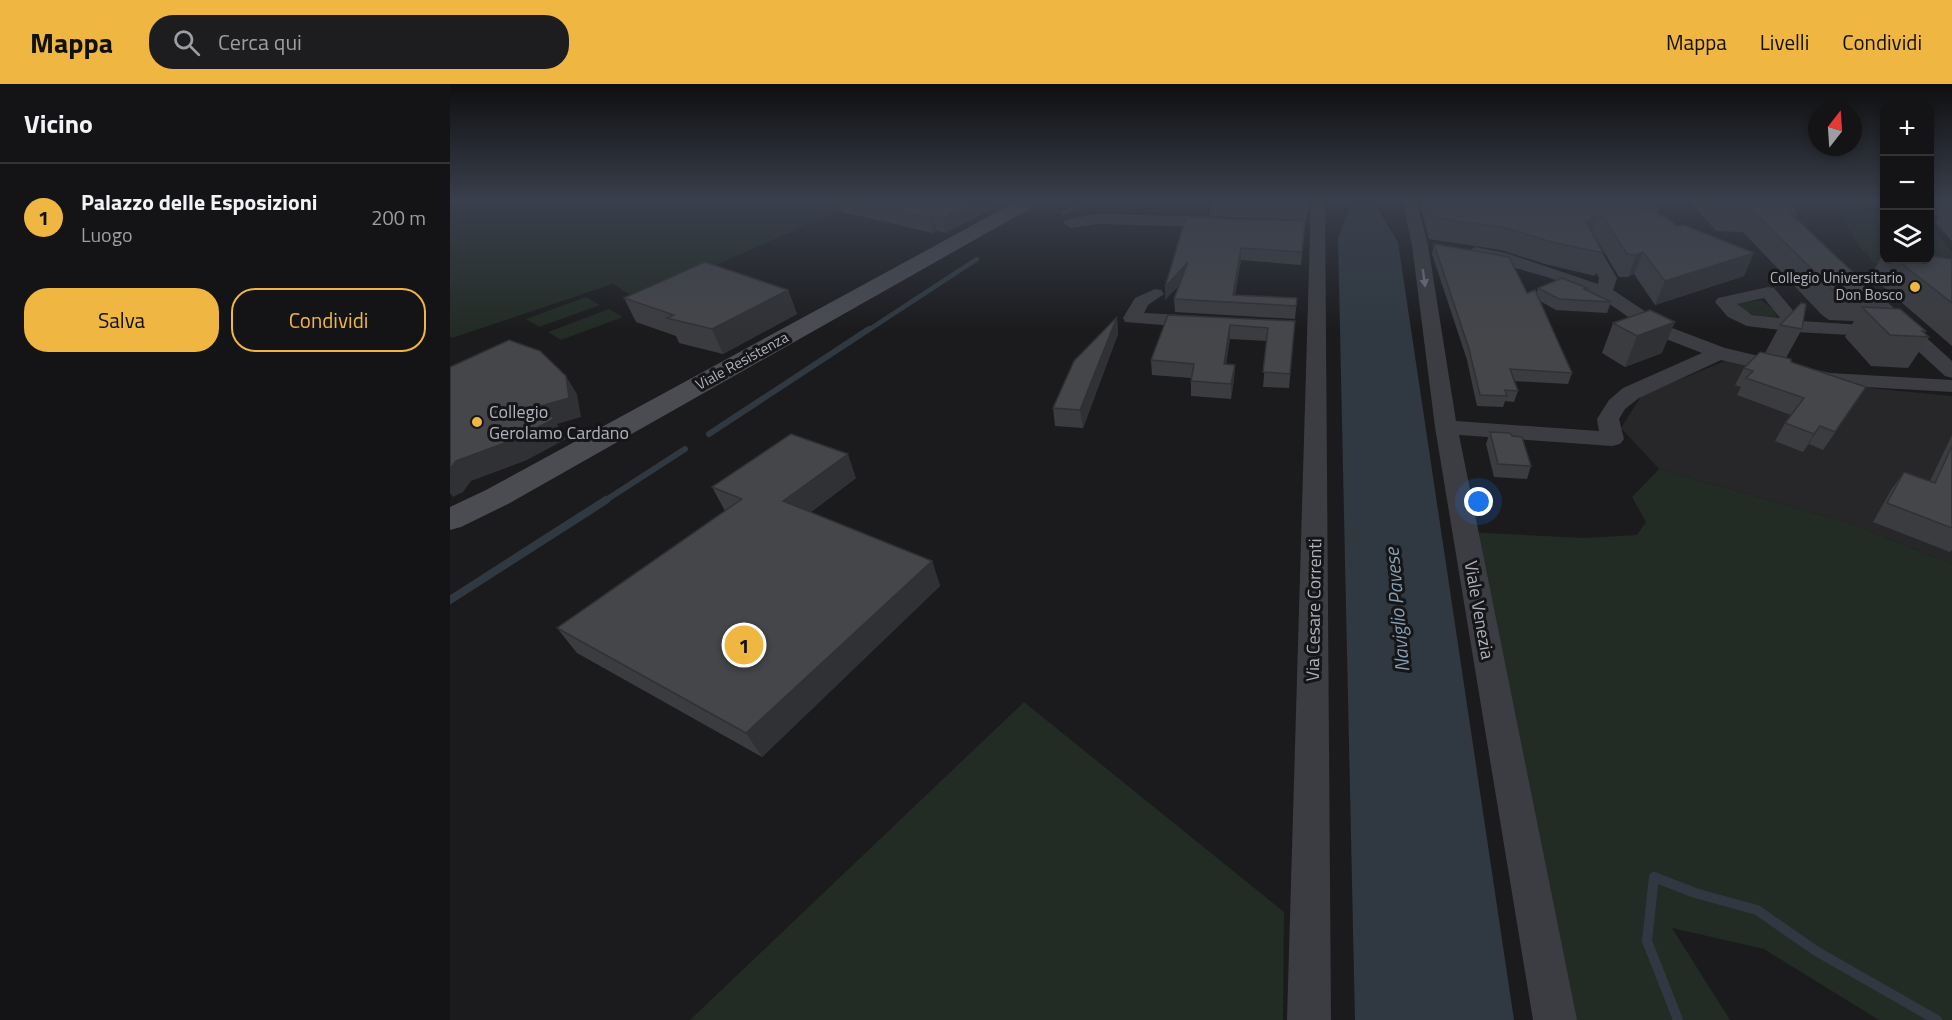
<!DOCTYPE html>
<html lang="it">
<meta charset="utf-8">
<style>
body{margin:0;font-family:"Titillium Web",sans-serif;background:#1d1d1f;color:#f1f3f6}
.controls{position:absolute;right:18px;top:18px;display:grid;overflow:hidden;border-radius:12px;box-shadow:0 3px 9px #0003}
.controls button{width:54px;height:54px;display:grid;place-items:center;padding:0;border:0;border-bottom:2px solid #333335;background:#141416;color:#f1f3f6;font:30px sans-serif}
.compass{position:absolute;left:1358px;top:18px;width:54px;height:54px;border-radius:50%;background:#141416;box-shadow:0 3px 9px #0003;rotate:17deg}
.you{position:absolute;left:1029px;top:418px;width:21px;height:21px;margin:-15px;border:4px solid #fff;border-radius:50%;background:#1a73e8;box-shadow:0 0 0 9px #1a73e833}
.badge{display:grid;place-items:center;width:39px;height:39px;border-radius:50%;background:#efb641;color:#111;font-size:20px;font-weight:700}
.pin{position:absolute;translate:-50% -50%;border:3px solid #fff;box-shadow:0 2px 6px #0006}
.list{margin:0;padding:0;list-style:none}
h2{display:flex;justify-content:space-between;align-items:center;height:78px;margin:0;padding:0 24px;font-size:26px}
h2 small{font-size:20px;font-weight:400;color:#9d9ea1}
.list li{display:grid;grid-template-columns:39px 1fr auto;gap:18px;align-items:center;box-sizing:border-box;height:108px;padding:0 24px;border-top:2px solid #333335}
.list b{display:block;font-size:22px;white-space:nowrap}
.list p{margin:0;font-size:20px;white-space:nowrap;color:#9d9ea1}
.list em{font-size:20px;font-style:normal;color:#9d9ea1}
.actions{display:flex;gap:12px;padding:18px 24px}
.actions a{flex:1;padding:14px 0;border:2px solid #efb641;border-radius:24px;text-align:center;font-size:21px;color:#efb641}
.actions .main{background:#efb641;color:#111}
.icon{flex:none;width:33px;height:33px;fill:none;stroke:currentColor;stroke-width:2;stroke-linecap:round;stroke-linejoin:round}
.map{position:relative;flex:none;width:1502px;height:936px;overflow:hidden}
header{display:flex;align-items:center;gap:36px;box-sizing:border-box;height:84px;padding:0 30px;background:#efb641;color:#111}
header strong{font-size:28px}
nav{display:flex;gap:33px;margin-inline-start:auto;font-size:21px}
.search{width:420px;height:54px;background:#1d1d1f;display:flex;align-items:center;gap:15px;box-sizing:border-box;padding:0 21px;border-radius:24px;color:#9d9ea1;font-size:22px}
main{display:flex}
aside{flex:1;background:#141416}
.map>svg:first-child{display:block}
.built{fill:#27272a}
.green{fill:#222b24}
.water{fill:#303941}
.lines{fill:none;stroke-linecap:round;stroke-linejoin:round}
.stream-far3{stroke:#303941;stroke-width:4.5}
.stream-far2{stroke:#303941;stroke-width:6}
.stream-far1{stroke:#303941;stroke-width:8}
.stream{stroke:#303941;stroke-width:10}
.minor{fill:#3c3d42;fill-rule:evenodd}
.secondary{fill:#4a4c52;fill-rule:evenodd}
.wall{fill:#3b3c40}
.shaded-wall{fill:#303134}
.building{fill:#45464a;stroke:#303134;stroke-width:1.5}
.oneway{fill:#7b7d85}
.poi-dot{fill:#efb641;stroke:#161518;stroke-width:2}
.labels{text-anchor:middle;stroke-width:6;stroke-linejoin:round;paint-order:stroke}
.far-poi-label{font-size:15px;fill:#aeb2bc;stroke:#161518;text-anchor:end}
.far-street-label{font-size:15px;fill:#aeb2bc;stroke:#161518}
.poi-label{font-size:18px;fill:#aeb2bc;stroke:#161518;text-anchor:start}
.street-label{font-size:18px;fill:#aeb2bc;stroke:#161518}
.water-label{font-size:20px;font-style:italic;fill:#869fb5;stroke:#161518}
</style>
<header>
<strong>Mappa</strong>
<div class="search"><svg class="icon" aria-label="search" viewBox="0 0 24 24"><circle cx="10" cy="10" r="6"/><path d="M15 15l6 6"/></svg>Cerca qui</div>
<nav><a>Mappa</a><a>Livelli</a><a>Condividi</a></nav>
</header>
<main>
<aside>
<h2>Vicino<small></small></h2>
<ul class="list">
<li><span class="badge">1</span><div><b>Palazzo delle Esposizioni</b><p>Luogo</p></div><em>200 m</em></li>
</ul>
<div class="actions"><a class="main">Salva</a><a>Condividi</a></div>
</aside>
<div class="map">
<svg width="1502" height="936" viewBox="0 0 1502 936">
<rect width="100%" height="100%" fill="#1b1b1d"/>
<!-- built -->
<path class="built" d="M1275,277L1293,278L1419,304L1502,312V480L1400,439L1209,385L1171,344L1192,311Z"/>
<!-- green -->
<g class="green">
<path d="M39,116H412L188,216L163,200L2,254L0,252V125Z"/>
<path d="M1384,123L1434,128V176H1480V141L1502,168V177L1496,187L1423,179L1416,168L1413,167Z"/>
<path d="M136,213L150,221L89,243L76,235Z"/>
<path d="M1311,216L1323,225L1327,233C1311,232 1296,232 1284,220Z"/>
<path d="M159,225L173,233L111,256L98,248Z"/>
<path d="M1209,385L1400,439L1502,480V936H1429L1314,865L1222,844L1280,936H1111L1015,448L1134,454L1187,451L1196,438L1182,413Z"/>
<path d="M574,618L834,828L833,936H240Z"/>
</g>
<!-- water -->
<path class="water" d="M903,116H922L948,158L1064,936H905L888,154Z"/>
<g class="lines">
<!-- stream-far3 -->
<g class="stream-far3">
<path d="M613,129L640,116"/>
<path d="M417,247L527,175"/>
</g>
<!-- stream-far2 -->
<g class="stream-far2">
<path d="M259,350L419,245"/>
<path d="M153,418L235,365"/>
</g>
<!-- stream-far1 -->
<path class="stream-far1" d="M0,516L156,416"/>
<!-- stream -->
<path class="stream" d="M1228,936L1197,857L1204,793L1245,809L1307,826L1366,867L1487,936"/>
<!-- minor -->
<g class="minor">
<path d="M861,116H875L881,936H837Z"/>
<path d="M952,116H966L978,161L1006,337L1149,347L1147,335L1159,316L1173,304L1252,269L1203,250L1148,212L1097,193L1019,171L1017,168L1025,163L1056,169L1148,200L1149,194L1131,160L1139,155L1145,157L1167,194L1163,206L1217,242L1275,264L1380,289L1502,296V308L1380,301L1271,276L1189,314L1175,325L1169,335L1174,355L1170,360L1162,362L1009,351L1127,936H1083L985,343L962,161Z"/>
<path d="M647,130L770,133L778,138L770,143L647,140L621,144L613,139L616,136Z"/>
<path d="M1397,186L1403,187L1502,277V294L1495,292L1444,245L1446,247L1443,251L1436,253L1346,248L1297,242L1278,233L1265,218L1268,214L1318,203L1324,204L1352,237L1442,243L1391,195L1388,191L1391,187ZM1314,214L1330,234L1302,231L1287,220Z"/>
<path d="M705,205L711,206L714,210L698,221L694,229L751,232L758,234L760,238L758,242L751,244L675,238L673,234L685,214Z"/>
</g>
<!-- secondary -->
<path class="secondary" d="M569,116H591L588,120L58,420L11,443L0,446V423L36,406Z"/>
</g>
<!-- wall -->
<g class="wall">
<path d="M389,116H557L496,149L487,147L483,149L392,128Z"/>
<path d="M858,116L856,136L760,132V122Z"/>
<path d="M969,116H1204L1210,123L1207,130L1294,192L1205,221L1184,190L1178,193H1169L1147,156L1145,155L1153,169L1145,192L1095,180L1051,166L979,155Z"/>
<path d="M1239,116H1334L1348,128L1345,134L1426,210L1425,212L1427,214L1421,223L1476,247L1475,249L1479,253L1458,284L1421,282L1395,253L1404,237L1379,236L1372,231L1293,148L1266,147Z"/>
<path d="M1382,116H1434V125L1408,119Z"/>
<path d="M1479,116H1502V157L1485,138L1489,132L1479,131Z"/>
<path d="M736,133L855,137L851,181L791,176L785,211L847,214L845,235L725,228L724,215L730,200L715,216Z"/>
<path d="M984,160L1077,209L1086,210L1088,204L1136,206L1161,218L1157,229L1106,226L1090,217L1122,289L1118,300L1064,297L1068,307L1064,318L1055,317L1053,323L1027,322L1017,276L982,170Z"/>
<path d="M1434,168V176L1502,175V262L1421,192Z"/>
<path d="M338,206L347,230L273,270L229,259L226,252L186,238L174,214Z"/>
<path d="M1200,226L1212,269L1175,283L1152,269L1163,239Z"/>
<path d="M718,231L845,237L839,304L813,303L817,257L780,255L776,280L785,281L784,295L781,315L741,312V294L702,291L701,276Z"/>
<path d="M667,233L668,250L633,344L605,342L603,324Z"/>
<path d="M1330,241L1352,245L1336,274L1405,320L1373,366L1359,360L1353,368L1325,357L1335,339L1341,331L1287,311L1291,303L1285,301L1294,284L1315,269Z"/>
<path d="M1040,348L1062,352L1081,382L1077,395L1044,393L1036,360Z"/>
<path d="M1502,351V466L1500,468L1423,438L1441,406L1454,388L1480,397Z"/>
<path d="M406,394L361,428L482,477L490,502L312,673L127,569L107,544L275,427L262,403Z"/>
</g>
<!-- shaded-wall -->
<g class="shaded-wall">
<path d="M527,116H557L496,149L493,134Z"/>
<path d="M1147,131L1140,153L1136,138Z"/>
<path d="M484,132L487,147L483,149L479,134Z"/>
<path d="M791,164V176L783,218V211Z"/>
<path d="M1193,168L1184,190L1178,193L1186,171Z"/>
<path d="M1304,169L1294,192L1205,221L1215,197Z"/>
<path d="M738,178L739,191L715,216V203Z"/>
<path d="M338,206L347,230L273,270L262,245Z"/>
<path d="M667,233L668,250L633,344L630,326Z"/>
<path d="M1225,238L1212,269L1175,283L1187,252Z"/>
<path d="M780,241V255L774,294V280Z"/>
<path d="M785,281L784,295L781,315V300Z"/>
<path d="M116,292L127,310L131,333L107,340L116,355L77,376L21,397L13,408L3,413L0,409V385L6,377L90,322Z"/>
<path d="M1416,303L1405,320L1373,366L1385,348Z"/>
<path d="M1370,342L1359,360L1353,368L1364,350Z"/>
<path d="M398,370L406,394L344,441L333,417Z"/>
<path d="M482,477L490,502L312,673L296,649Z"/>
</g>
<!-- building -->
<g class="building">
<path d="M402,116H527L493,134L484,132L479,134Z"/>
<path d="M762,116H858L857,126L760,122Z"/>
<path d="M978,116H1204L1210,123L1189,122L1219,135L1226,142L1234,141L1304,169L1215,197L1193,168L1186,171L1177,170L1154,134L1147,131L1136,138L1153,169L1102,158L1056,144L983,133Z"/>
<path d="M1266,116H1334L1348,128H1339L1426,210H1422L1427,214L1393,212L1385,208L1303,127L1276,126Z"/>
<path d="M736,133L855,137L852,168L791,164L783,211L847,214L846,222L724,215L738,178L715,203Z"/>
<path d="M984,160L1059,173L1077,209L1085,206L1122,289L1060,285L1068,307L1055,306L1057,312L1030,311L1019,265Z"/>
<path d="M1479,172L1502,175V219L1447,176H1479Z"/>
<path d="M255,178L338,206L262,245L217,234L224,231L174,214Z"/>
<path d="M1112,194L1137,204L1134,205L1161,218L1109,215L1088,204Z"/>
<path d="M1351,219L1356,220L1352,245L1330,241Z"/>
<path d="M1412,223L1450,225L1476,247H1472L1479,253L1440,251Z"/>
<path d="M1200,226L1225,238L1187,252L1163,239Z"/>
<path d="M718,231L845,237L840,290L813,288L818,244L780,241L774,280L785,281L781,300L741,297L744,280L701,276Z"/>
<path d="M667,233L630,326L603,324L624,277Z"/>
<path d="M59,256L90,267L116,292L119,314L90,322L104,335L63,356L6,377L0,385V283Z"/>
<path d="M1310,268L1341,275V278L1416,303L1385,348L1370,342L1364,350L1335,339L1354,314L1296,294L1303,287L1294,284Z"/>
<path d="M1040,348L1060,349L1062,352L1072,353L1081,382L1048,380Z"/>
<path d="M341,350L398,370L333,417L482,477L296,649L107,544L292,415L262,403Z"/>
<path d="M1502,362V444L1437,419L1454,388L1485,399Z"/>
</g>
<!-- one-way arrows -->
<defs><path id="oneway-solid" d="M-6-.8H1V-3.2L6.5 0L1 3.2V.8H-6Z" transform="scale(1.5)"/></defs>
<use class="oneway" href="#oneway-solid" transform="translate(974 194) rotate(82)"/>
<!-- sky -->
<linearGradient id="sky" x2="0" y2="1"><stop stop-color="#0f0f10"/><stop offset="0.47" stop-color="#393f4c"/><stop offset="1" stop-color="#393f4c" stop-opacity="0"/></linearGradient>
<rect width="1502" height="247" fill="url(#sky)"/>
<!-- markers -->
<g class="poi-dot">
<circle cx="1465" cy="203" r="6"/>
<circle cx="27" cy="338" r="6"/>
</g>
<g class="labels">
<!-- far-poi labels -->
<g class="far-poi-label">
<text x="1453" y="199">Collegio Universitario<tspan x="1453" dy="17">Don Bosco</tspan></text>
</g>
<!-- far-street labels -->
<g class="far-street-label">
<text transform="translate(292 277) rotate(-29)" y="5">Viale Resistenza</text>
</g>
<!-- poi labels -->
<g class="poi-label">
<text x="39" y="334">Collegio<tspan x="39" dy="21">Gerolamo Cardano</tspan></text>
</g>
<!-- street labels -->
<g class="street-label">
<text transform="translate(864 526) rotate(-89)" y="6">Via Cesare Correnti</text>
<text transform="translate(1029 526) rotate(80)" y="6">Viale Venezia</text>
</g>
<!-- water labels -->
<g class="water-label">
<text transform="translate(947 526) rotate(-95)" y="7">Naviglio Pavese</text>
</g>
</g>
</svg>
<div class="controls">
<button>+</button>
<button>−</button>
<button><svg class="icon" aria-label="layers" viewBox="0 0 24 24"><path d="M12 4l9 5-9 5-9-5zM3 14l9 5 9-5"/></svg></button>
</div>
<svg class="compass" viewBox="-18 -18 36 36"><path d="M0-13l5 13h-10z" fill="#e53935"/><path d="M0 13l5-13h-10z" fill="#9d9ea1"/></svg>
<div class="you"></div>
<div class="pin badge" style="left:294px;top:561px">1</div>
</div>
</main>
